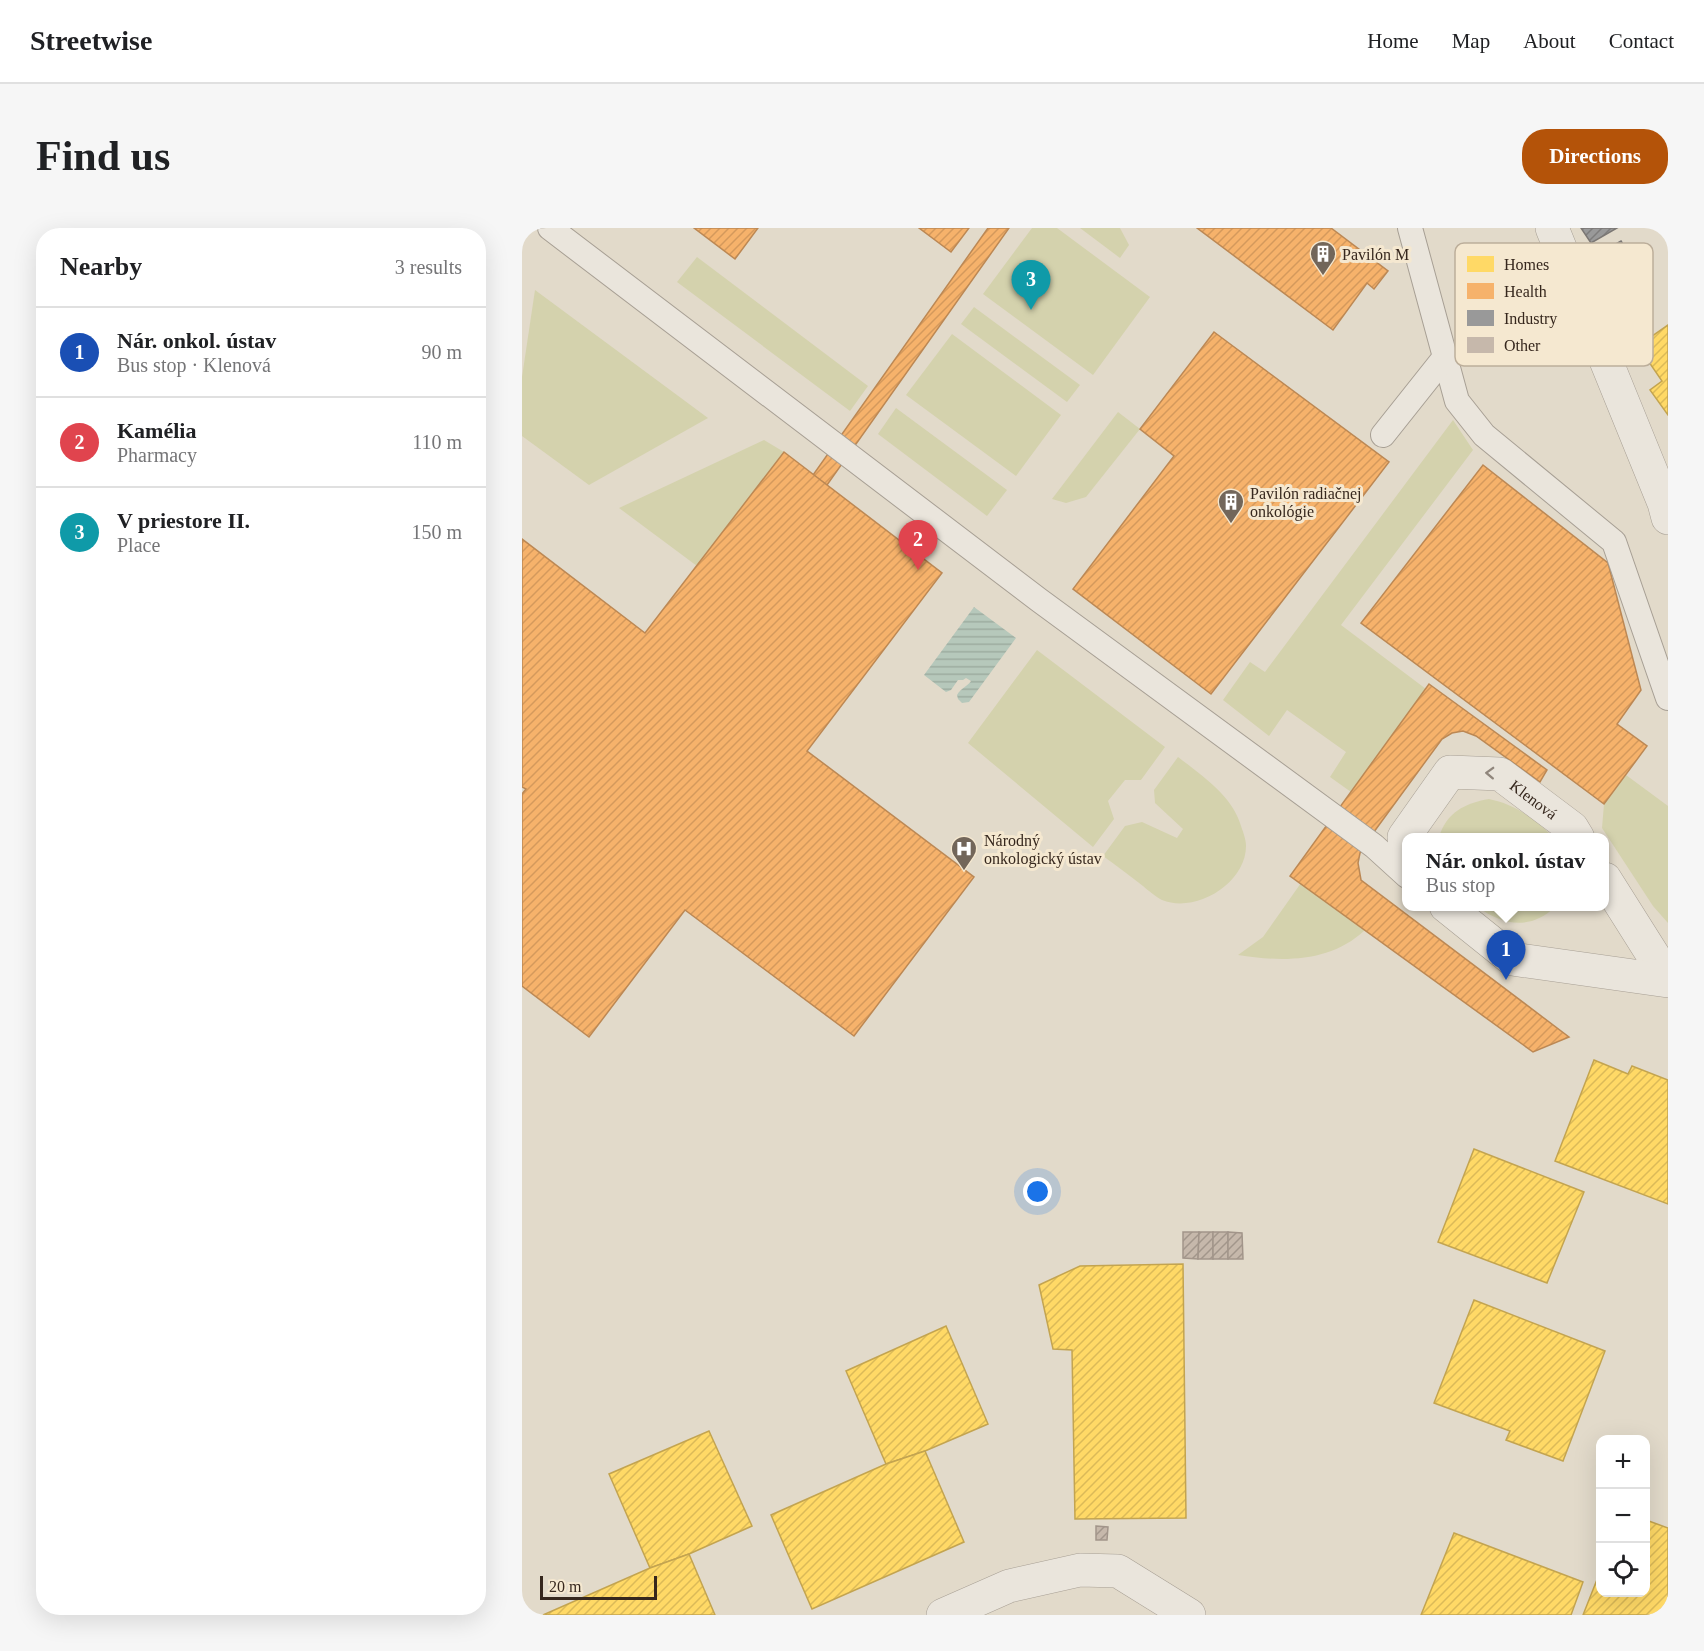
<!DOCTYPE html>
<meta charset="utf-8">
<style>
body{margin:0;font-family:Georgia,serif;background:#f6f6f6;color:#202124}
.controls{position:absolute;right:18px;bottom:18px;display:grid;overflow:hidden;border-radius:12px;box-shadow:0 6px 24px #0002}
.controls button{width:54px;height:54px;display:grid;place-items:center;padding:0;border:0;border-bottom:2px solid #e0e0e0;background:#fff;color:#202124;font:30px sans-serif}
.scale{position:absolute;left:18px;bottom:15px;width:117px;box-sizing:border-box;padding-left:6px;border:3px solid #36271d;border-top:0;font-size:16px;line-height:21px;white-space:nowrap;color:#36271d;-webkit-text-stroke:4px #f5e8d0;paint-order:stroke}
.you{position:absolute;left:516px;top:964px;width:21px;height:21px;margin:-15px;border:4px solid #fff;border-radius:50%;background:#1a73e8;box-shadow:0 0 0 9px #1a73e833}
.badge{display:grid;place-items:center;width:39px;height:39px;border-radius:50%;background:#b45309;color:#fff;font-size:20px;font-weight:700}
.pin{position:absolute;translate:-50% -50px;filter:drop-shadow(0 2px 3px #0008)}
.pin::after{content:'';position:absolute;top:32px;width:21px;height:18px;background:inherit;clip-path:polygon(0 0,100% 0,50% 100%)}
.popup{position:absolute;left:880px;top:605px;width:207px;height:78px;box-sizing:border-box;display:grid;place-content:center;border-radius:12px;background:#fff;filter:drop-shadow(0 2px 4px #0005);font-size:20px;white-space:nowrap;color:#757577}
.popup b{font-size:22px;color:#202124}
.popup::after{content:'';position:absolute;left:50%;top:100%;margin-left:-12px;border:12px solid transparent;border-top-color:#fff}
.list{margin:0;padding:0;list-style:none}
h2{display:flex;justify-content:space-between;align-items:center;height:78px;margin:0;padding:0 24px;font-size:26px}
h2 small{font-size:20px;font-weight:400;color:#757577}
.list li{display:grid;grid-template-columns:39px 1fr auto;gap:18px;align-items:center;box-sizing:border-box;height:90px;padding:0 24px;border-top:2px solid #e0e0e0}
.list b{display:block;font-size:22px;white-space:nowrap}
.list p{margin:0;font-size:20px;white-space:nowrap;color:#757577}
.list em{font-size:20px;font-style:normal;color:#757577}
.icon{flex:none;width:33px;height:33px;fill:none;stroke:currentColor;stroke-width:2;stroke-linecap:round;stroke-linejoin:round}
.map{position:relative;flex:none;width:1146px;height:1387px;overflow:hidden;border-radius:24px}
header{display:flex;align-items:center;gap:36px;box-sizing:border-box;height:84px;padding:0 30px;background:#fff;border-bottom:2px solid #e0e0e0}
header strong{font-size:28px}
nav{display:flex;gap:33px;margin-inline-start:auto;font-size:21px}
.intro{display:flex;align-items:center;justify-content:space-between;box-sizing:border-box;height:144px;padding:0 36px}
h1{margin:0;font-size:42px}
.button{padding:15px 27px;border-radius:24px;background:#b45309;color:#fff;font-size:21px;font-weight:700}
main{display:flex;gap:36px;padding:0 36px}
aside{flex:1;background:#fff;border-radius:24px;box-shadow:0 6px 24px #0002}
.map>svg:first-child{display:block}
.green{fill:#d4d2ad}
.water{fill:url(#water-rules)}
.homes{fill:url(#homes-hatch);stroke:#c3a450;stroke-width:1.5}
.health{fill:url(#health-hatch);stroke:#bc8854;stroke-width:1.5}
.industry{fill:url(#industry-hatch);stroke:#7b7774;stroke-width:1.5}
.building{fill:url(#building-hatch);stroke:#a2958a;stroke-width:1.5}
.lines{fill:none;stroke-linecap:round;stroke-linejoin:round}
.lane-casing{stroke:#a79f94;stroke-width:26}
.street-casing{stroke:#a79f94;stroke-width:34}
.lane{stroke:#eae5dc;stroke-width:24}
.street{stroke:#eae5dc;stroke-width:33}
.oneway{stroke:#90867c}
.labels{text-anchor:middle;stroke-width:6;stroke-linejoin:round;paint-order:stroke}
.poi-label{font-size:16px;fill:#36271d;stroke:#f5e8d0;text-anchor:start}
.street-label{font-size:16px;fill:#36271d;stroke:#f5e8d0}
.key{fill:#f5e8d0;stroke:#bcae9a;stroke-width:1.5}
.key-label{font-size:16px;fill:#36271d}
</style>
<header>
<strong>Streetwise</strong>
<nav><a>Home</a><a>Map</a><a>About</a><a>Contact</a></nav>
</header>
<div class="intro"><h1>Find us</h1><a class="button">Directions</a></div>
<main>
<aside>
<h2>Nearby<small>3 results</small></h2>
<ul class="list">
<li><span class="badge" style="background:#1a4fb4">1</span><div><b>Nár. onkol. ústav</b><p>Bus stop · Klenová</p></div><em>90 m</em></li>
<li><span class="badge" style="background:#e0444e">2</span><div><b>Kamélia</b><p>Pharmacy</p></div><em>110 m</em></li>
<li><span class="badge" style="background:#0f9aa8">3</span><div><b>V priestore II.</b><p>Place</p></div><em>150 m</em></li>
</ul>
</aside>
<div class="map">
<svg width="1146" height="1387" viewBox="0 0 1146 1387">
<defs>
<pattern id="water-rules" width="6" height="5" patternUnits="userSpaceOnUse" patternTransform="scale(1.5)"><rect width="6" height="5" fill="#b6c8bb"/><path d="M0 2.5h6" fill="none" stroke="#9daca0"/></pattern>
<pattern id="homes-hatch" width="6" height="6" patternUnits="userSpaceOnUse" patternTransform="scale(1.5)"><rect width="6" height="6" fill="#ffd966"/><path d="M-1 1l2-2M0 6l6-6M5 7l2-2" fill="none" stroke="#dbba58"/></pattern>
<pattern id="health-hatch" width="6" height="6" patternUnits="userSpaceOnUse" patternTransform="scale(1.5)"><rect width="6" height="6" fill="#f6b26b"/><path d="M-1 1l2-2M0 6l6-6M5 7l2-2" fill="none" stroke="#d4995c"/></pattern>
<pattern id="industry-hatch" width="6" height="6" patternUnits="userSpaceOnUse" patternTransform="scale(1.5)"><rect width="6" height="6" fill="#999"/><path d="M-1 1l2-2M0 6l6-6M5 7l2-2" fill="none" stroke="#7e7d7c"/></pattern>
<pattern id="building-hatch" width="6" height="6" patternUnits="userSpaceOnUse" patternTransform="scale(1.5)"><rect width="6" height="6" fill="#c6b8ab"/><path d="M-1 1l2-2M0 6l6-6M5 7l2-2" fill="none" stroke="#a2968b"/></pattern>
</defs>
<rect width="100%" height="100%" fill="#e2daca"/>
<!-- green -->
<g class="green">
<path d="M510,0H535L628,69L571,147L461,66Z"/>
<path d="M558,0H598L607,17L598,30Z"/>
<path d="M175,29L346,158L328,183L155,54Z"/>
<path d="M13,62L186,190L67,257L0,208V149Z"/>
<path d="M452,79L558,157L545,174L439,96Z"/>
<path d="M430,106L539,187L494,248L384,167Z"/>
<path d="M374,180L485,262L465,288L356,206Z"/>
<path d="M596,184L618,201L564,269L544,275L530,271Z"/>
<path d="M931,192L951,222L819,397L904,461L829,564L808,549L824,524L765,482L747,508L701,472L728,434L743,444Z"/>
<path d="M242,212L262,224L175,338L97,280Z"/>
<path d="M515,422L643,519L619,552H603L586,573L592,591L571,619L446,515Z"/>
<path d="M656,529C678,546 709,567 718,595C720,601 724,611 724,617C725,655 674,686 640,672C634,669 627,663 621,658C608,648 595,638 581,628L603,598L620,594L655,610L661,601L633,575L632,562Z"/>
<path d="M1104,547L1146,578V695L1131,678L1080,600L1082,576Z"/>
<path d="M967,571C992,576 1014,591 1031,609H917C924,585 943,575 967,571Z"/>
<path d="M779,655L843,702C808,735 760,734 716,727L741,709Z"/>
<path d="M956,679H1033C1009,702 981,698 956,679Z"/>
</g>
<!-- water -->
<path class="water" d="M452,379L494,410L447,474L440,475L436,471L435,467C439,460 446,458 449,453L444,450L441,452H436L429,462L424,464L402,447Z"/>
<!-- homes -->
<g class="homes">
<path d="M1146,97V187L1128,162L1140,153L1116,118Z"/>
<path d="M1072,832L1106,846L1110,838L1146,852V976L1033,933Z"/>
<path d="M952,921L1062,964L1025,1055L916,1014Z"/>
<path d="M661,1036L664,1290L553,1291L550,1122L531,1121L517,1057L558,1038Z"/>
<path d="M952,1072L1083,1123L1041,1233L984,1212L988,1203L912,1175Z"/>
<path d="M424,1098L466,1196L403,1223L364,1236L324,1143Z"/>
<path d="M187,1203L230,1298L167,1326L128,1340L87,1246Z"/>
<path d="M403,1223L442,1314L290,1381L249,1287L364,1236Z"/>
<path d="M1124,1292L1146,1300V1387H1061L1078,1344V1364H1124Z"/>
<path d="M932,1305L1061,1354L1049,1387H899Z"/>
<path d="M167,1326L193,1387H21L128,1340Z"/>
</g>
<!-- health -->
<g class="health">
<path d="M172,0H236L213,31Z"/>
<path d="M397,0H447L429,24Z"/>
<path d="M466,0H487L305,257L291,247Z"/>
<path d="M675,0H809L866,43L852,61L845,55L811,102Z"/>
<path d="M692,104L867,234L689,466L551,361L652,228L618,201Z"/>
<path d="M262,224L420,345L285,523L452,649L332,808L163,682L67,809L0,758V566L4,561L0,559V311L123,405Z"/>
<path d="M961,237L1086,335L1119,462L1095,496L1125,518L1082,576L839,395Z"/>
<path d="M907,456L1025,542L1018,554L954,508L941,503L930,505L920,511L846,612L838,625L836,635L839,652L1047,809L1011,824L768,648Z"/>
</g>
<!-- industry -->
<g class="industry">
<path d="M1059,0H1095L1069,15Z"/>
<path d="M1099,13L1110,31L1072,53L1062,34Z"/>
</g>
<!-- building -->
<g class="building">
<path d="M661,1004H677L676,1031L661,1030Z"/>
<path d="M677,1004H691V1031H676Z"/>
<rect x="691" y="1004" width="15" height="27"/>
<path d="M706,1004L720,1005L721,1031H706Z"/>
<path d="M574,1298L586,1299L585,1312H574Z"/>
</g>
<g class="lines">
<defs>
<g id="lane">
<path d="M28,0L517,372L852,618L885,648"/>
<path d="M888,0L935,173L962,207L1092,314L1146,470"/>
<path d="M861,207L923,129"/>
</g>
<g id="street">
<path d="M1030,0L1142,275L1146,290"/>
<path id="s1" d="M885,638L882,609L928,544L978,546L1050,600L1056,610"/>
<path d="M1083,651L1146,751"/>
<path d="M924,678L990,731L1146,753"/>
<path d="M421,1387L487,1358L558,1342L596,1343L667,1387"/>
</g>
</defs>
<!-- lane casing -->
<use href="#lane" class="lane-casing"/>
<!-- street casing -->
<use href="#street" class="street-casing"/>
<!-- lane -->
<use href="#lane" class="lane"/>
<!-- street -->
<use href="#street" class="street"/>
</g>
<!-- one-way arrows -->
<defs><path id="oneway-chevron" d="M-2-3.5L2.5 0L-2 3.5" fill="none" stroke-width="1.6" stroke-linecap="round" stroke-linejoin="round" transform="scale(1.5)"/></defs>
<use class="oneway" href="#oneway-chevron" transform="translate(968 545) rotate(-178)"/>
<!-- icons -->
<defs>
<symbol id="building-pin" viewBox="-11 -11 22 30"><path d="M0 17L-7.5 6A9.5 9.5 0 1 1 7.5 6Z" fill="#72665a" stroke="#f5e8d0"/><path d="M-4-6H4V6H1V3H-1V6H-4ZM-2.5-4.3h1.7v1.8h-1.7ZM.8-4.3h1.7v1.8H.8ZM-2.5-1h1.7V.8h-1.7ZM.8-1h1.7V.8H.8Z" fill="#fff"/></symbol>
<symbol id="hospital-pin" viewBox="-11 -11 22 30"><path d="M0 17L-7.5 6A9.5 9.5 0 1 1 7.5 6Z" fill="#72665a" stroke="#f5e8d0"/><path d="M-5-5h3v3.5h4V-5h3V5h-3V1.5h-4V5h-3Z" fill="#fff"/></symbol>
</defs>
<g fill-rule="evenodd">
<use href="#building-pin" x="786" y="11" width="30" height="40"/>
<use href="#building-pin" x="694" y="259" width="30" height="40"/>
<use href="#hospital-pin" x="427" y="606" width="30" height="40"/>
</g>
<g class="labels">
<!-- poi labels -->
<g class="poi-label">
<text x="820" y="32">Pavilón M</text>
<text x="728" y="271">Pavilón radiačnej<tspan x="728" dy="18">onkológie</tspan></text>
<text x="462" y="618">Národný<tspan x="462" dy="18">onkologický ústav</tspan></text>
</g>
<!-- street labels -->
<g class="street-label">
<text dy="6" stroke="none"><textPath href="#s1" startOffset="201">Klenová</textPath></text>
</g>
</g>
<!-- legend -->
<rect x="933" y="15" width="198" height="123" rx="9" class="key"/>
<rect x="945" y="28" width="27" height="16" fill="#ffd966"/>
<rect x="945" y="55" width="27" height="16" fill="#f6b26b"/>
<rect x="945" y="82" width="27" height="16" fill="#999"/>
<rect x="945" y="109" width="27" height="16" fill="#c6b8ab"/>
<g class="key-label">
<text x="982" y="42">Homes</text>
<text x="982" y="69">Health</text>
<text x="982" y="96">Industry</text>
<text x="982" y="123">Other</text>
</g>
</svg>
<div class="controls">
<button>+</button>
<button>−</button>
<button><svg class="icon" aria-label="locate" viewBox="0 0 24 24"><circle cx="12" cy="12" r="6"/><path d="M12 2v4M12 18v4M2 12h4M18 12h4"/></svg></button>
</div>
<div class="scale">20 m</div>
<div class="you"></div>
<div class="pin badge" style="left:984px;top:752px;background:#1a4fb4">1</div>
<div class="popup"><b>Nár. onkol. ústav</b>Bus stop</div>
<div class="pin badge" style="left:396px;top:342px;background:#e0444e">2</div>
<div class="pin badge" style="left:509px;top:82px;background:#0f9aa8">3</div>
</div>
</main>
